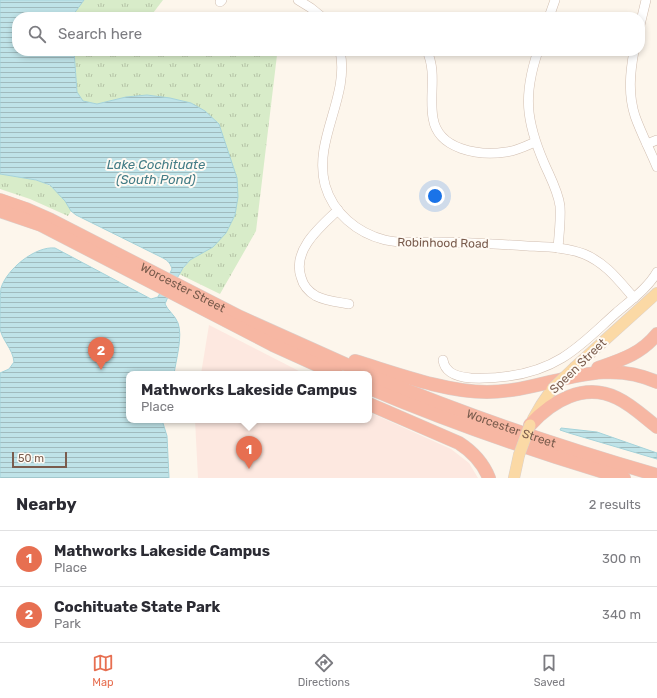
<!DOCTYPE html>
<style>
body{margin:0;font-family:Rubik,sans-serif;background:#f7f7f7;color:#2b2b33}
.scale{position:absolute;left:12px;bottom:10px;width:55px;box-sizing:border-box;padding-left:4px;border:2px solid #7a5c4d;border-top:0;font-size:11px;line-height:14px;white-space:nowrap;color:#7a5c4d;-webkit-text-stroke:3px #fffaf3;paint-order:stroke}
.you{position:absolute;left:435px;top:196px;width:14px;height:14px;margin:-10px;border:3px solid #fff;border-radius:50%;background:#1a73e8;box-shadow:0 0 0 6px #1a73e833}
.badge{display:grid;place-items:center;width:26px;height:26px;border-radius:50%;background:#e76f51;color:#fff;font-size:13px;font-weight:700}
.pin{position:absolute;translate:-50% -33px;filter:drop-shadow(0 1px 2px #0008)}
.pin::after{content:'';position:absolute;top:21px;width:14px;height:12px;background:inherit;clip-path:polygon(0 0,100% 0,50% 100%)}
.popup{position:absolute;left:126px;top:371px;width:246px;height:52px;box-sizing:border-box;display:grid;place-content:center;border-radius:8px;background:#fff;filter:drop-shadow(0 1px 3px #0005);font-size:13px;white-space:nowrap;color:#7c7c81}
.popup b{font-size:15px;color:#2b2b33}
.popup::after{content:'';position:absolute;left:50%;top:100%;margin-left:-8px;border:8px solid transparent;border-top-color:#fff}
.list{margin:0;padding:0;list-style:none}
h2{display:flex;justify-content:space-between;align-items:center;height:52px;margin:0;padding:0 16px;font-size:17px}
h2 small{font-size:13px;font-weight:400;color:#7c7c81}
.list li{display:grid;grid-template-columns:26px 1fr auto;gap:12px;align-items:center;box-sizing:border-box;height:56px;padding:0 16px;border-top:1px solid #e1e1e2}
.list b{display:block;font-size:15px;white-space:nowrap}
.list p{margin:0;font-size:13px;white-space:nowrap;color:#7c7c81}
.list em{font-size:13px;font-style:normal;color:#7c7c81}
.icon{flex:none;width:22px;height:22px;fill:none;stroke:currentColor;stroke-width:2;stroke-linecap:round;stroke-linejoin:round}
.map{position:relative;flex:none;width:657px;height:478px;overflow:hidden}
.search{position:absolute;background:#fff;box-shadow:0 2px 6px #0003;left:12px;right:12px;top:12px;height:44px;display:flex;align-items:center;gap:10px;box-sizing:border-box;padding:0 14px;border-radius:16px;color:#7c7c81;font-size:15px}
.sheet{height:164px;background:#fff}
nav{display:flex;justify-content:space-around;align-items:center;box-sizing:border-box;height:56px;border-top:1px solid #e1e1e2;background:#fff;font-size:11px;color:#7c7c81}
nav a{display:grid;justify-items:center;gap:2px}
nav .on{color:#e76f51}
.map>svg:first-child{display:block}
.commercial{fill:#fde8e0}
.park{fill:url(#park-tufts)}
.water{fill:url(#water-rules);stroke:#a5d3da}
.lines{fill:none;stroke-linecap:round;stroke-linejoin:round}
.minor-casing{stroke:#d1beb0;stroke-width:10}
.major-casing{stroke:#dad1cd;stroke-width:12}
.highway-casing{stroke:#dad1cd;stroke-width:14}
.minor{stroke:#fff;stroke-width:9}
.major{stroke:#fbd9a5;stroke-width:11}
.highway{stroke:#f7b7a3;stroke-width:13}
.major-bridge-casing{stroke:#dad1cd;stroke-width:12;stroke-linecap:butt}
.major-bridge{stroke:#fbd9a5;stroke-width:11}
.labels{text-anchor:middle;stroke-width:4;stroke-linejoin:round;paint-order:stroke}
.street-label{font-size:12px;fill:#7a5c4d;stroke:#fffaf3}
.water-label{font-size:13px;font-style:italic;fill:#437c86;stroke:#fffaf3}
</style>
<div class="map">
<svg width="657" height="478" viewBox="0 0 657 478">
<defs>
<pattern id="park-tufts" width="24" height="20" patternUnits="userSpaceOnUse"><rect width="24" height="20" fill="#d8ecc9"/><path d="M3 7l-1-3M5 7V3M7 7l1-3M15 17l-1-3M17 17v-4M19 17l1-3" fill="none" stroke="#b4c2a5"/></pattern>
<pattern id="water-rules" width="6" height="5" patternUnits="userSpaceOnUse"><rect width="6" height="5" fill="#bfe3e8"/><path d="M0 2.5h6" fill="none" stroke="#a0bbbe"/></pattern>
</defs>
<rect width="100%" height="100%" fill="#fdf6ec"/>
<!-- commercial -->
<g class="commercial">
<path d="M209,325L297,370L303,374H201Z"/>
<path d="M369,412L451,449L469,463L478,478H198L195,420H369Z"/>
</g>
<!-- park -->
<g class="park">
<path d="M84,0H163L150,17H73V15Z"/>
<path d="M74,51H226L277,55L256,231L220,294L179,274L190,260L200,254L231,161L219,124L205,111L191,103L170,98L147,95L126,97L97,104L82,101L77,92Z"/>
<path d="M0,174C31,180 56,177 71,211L68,216L30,199L0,189Z"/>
</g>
<!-- water -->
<g class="water">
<path d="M0,0H84L73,15V17H17V51H74L77,92L83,101L97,104L126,97L147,95L170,98L191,103L205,111L219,124L237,178L238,197L235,215L226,233L213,247L190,260L183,268L172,287L165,304C168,311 175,315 178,323C183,336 176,360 174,374H129V420H162L167,436L169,478H0V373L9,369L14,362C13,349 1,339 0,328C0,321 0,293 1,288C7,269 35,246 55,248L151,299L158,297L172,269C170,262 167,260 161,257L76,215L71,211L65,201L50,185L36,180L0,174Z"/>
<path d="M561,428L597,432L657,453V459L569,433L560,430Z"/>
</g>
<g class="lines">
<defs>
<g id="minor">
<path d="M298,0L311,8L322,17"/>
<path d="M220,2L222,0"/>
<path d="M549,17L555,0"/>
<path d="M640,25L646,0"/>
<path d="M340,51C350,97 313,139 325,185C333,213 357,233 385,240C402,244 419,242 436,242C467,242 497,244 527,246C546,247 566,247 584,254C606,263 619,281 634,298"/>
<path d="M427,51C437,73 429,95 433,118C438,150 479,156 506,152C516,151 526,146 535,142"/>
<path d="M538,51C523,95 526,121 544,163C550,177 558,191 560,206C561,220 559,234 558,248"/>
<path d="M634,51C630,73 628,94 635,116C641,133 650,150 657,167"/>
<path d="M647,144L657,140"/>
<path d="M338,210C320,227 292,250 301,277C303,285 309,292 316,296C326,301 338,302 349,304"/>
<path d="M443,360C445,374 459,377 471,378C502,379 536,374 562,358C582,346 599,328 616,313C631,300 648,288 657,272"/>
</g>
<g id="major">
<path d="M575,367L657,293"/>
<path d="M533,419L541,405L552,389"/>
<path d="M514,478L519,455"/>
</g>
<g id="highway">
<path id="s1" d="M0,200L26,209L51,220L240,317L367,374"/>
<path d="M0,211L41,225L273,345L337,374"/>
<path d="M355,361C395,373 445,392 487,392C546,392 598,355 657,382"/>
<path d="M598,368C621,360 641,354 657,334"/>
<path id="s2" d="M369,375C463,414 559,447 657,475"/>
<path d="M369,388C452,423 538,453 624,478"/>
<path d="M369,404L459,443C473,452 483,463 489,478"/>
<path d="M530,425C552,401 584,382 617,398C632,405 644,417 657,427"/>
</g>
</defs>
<!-- minor casing -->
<use href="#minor" class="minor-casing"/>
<!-- major casing -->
<use href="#major" class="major-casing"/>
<!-- highway casing -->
<use href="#highway" class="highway-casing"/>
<!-- minor -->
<use href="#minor" class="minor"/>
<!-- major -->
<use href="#major" class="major"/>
<!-- highway -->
<use href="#highway" class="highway"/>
<defs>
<g id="major-bridge">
<path d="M552,389L575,367"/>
<path d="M519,455L530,425"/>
</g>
</defs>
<!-- major-bridge casing -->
<use href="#major-bridge" class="major-bridge-casing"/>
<!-- major-bridge -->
<use href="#major-bridge" class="major-bridge"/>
</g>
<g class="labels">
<!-- street labels -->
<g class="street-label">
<text transform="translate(443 243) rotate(1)" y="4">Robinhood Road</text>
<text dy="4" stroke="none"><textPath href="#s1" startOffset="203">Worcester Street</textPath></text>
<text transform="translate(578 366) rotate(-44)" y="4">Speen Street</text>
<text dy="4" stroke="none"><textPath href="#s2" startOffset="152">Worcester Street</textPath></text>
</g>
<!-- water labels -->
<g class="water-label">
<text x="156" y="169">Lake Cochituate<tspan x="156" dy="15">(South Pond)</tspan></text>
</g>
</g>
</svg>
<div class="scale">50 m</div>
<div class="you"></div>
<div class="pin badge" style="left:249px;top:469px">1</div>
<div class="popup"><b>Mathworks Lakeside Campus</b>Place</div>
<div class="pin badge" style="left:101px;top:370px">2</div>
<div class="search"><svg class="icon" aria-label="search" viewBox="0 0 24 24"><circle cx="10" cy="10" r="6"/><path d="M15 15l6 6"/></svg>Search here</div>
</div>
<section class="sheet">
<h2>Nearby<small>2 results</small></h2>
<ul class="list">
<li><span class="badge">1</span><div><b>Mathworks Lakeside Campus</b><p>Place</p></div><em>300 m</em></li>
<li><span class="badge">2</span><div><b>Cochituate State Park</b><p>Park</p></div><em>340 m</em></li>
</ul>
</section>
<nav>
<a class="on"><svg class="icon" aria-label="map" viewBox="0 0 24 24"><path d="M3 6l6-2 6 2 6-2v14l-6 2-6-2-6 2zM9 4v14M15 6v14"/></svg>Map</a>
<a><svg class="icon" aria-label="directions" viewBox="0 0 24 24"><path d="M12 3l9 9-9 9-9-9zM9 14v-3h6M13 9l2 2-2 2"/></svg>Directions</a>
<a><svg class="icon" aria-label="saved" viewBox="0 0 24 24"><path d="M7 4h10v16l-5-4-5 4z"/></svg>Saved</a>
</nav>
